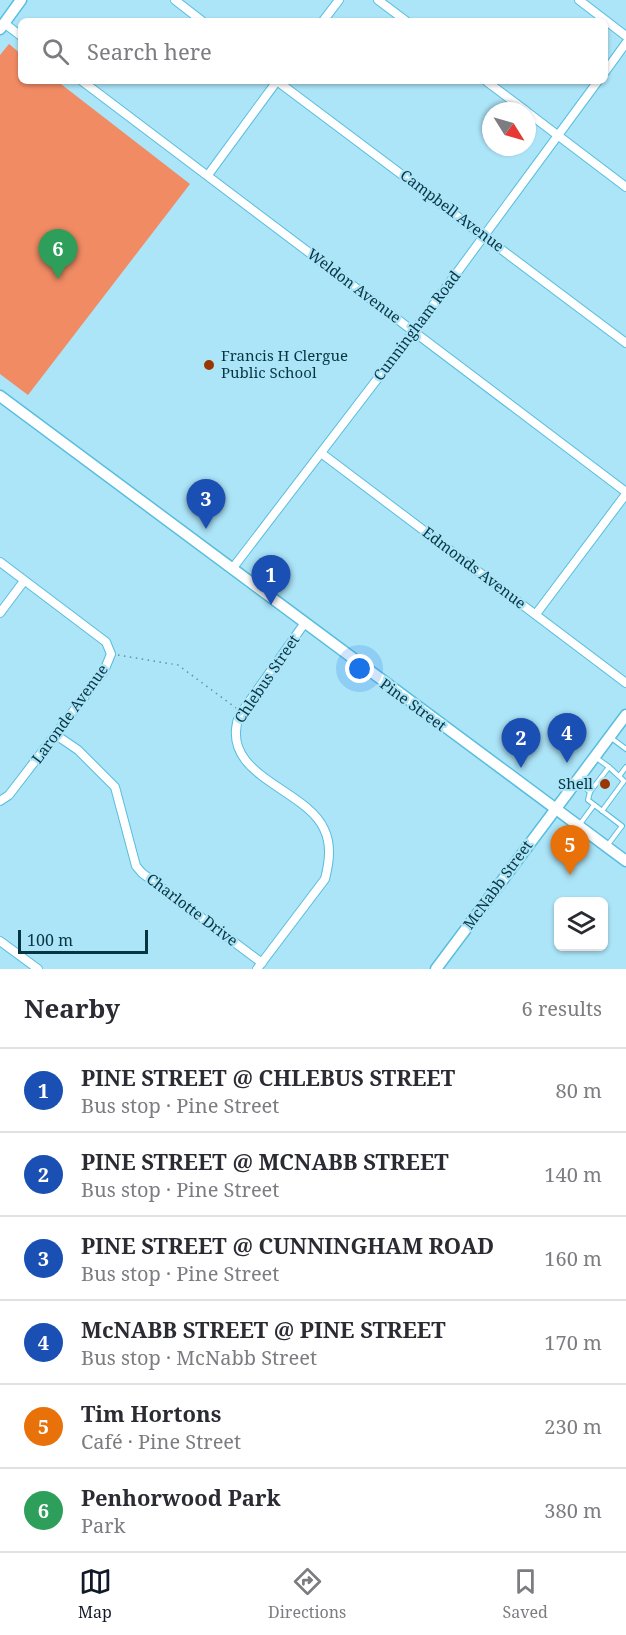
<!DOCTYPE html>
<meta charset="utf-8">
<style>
body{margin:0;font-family:"Noto Serif",serif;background:#f2f2f3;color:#2b2b33}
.controls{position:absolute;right:18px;bottom:18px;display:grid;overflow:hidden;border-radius:9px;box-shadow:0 2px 4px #0004}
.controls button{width:54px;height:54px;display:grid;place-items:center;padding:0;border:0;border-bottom:2px solid #e1e1e2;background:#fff;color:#2b2b33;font:30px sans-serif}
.compass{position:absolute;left:482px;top:102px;width:54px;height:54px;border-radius:50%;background:#fff;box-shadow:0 2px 4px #0004;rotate:127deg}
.scale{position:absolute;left:18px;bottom:15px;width:130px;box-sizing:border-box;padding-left:6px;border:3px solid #073643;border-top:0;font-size:16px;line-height:21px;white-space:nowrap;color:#073643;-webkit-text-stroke:4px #ace4f8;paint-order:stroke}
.you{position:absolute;left:360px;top:669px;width:21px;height:21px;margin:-15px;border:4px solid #fff;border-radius:50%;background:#1a73e8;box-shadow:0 0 0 9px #1a73e833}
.badge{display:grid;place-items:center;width:39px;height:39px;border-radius:50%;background:#111827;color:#fff;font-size:20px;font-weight:700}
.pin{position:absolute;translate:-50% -50px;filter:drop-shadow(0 2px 3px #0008)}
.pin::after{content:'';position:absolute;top:32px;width:21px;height:18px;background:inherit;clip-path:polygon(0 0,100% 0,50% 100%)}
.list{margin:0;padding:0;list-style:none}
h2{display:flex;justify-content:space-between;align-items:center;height:78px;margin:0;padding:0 24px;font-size:26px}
h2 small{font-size:20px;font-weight:400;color:#7c7c81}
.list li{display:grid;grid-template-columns:39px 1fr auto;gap:18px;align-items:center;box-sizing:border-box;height:84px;padding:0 24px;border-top:2px solid #e1e1e2}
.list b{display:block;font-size:22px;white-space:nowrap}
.list p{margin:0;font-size:20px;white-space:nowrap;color:#7c7c81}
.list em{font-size:20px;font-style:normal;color:#7c7c81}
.icon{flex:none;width:33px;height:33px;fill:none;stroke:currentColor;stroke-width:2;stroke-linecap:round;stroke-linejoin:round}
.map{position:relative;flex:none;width:626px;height:969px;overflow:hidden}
.search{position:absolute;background:#fff;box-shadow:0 2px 4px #0004;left:18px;right:18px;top:18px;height:66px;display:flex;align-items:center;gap:15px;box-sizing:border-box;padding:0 21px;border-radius:9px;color:#7c7c81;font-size:22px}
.sheet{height:582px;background:#fff}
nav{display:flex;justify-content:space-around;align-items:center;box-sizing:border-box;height:84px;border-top:2px solid #e1e1e2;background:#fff;font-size:16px;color:#7c7c81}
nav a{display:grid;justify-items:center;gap:3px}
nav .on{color:#111827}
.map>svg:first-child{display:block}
.green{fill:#f18b64}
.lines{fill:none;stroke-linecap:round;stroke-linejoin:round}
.lane-casing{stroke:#57bede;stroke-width:6}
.street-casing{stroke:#57bede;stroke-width:10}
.secondary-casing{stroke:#57bede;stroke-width:13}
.path{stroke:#5f92a3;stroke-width:1.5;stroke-dasharray:1.5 4.5;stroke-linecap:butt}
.lane{stroke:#fff;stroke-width:4}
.street{stroke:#fff;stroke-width:8}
.secondary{stroke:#fff;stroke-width:10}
.poi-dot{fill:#9a3600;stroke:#ace4f8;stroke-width:2}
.labels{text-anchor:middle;stroke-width:4.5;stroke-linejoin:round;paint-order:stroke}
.street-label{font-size:15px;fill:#073643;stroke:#ace4f8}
.poi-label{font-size:15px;fill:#073643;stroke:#ace4f8;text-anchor:start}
</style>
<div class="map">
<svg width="626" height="969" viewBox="0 0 626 969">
<rect width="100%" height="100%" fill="#ace4f8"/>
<!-- green -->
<path class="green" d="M9,44L21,54V81H57L190,184L28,395L0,374V55Z"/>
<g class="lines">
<defs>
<g id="lane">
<path d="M610,737L626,749"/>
<path d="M595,757L609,767L590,792L588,800L622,826L607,846"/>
<path d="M620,775L626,767"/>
<path d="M579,783L590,792"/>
<path d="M602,811L624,781L609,767"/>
<path d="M580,824L594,805"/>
</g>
<g id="street">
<path d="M175,0L202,21"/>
<path d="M378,0L406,21"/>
<path d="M579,0L626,36"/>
<path d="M323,21L339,0"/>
<path d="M4,23L21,36"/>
<path d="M605,72L626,43"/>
<path d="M82,81L626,492"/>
<path d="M277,81L626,343"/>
<path d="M486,81L526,111"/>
<path d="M527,112L626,187"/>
<path d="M208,175L277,81"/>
<path d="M321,453L626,683"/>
<path d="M0,562L106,642L111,654L104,671L9,795L0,801"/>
<path d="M232,569L414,331L598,81"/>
<path d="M0,613L24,581"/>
<path d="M536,614L626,494"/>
<path d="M56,735L78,750L115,787L136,866L142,873L262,963"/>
<path d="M0,941L38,969"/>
<path d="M257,969L325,879C329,863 332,845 324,829C306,788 218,776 239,716L304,624"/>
</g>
<g id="secondary">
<path d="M0,29L21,0"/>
<path d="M0,396L626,861"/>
<path d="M436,969L626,715"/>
</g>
</defs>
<!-- lane casing -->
<use href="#lane" class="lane-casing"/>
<!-- street casing -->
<use href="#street" class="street-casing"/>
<!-- secondary casing -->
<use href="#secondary" class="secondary-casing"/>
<!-- path -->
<path class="path" d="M118,655L178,665L236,708"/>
<!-- lane -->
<use href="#lane" class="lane"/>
<!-- street -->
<use href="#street" class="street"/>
<!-- secondary -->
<use href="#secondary" class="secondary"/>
</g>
<!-- markers -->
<g class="poi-dot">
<circle cx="209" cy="365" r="6"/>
<circle cx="605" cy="784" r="6"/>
</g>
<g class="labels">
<!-- street labels -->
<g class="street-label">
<text transform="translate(452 211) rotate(37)" y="5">Campbell Avenue</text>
<text transform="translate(354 286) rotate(37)" y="5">Weldon Avenue</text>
<text transform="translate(417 326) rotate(-53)" y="5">Cunningham Road</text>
<text transform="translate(474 568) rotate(37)" y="5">Edmonds Avenue</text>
<text transform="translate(267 679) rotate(-56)" y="5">Chlebus Street</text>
<text transform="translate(413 705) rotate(36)" y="5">Pine Street</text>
<text transform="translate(70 714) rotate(-54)" y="5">Laronde Avenue</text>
<text transform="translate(498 885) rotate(-54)" y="5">McNabb Street</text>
<text transform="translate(192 910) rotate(37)" y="5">Charlotte Drive</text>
</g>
<!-- poi labels -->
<g class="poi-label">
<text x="221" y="361">Francis H Clergue<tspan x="221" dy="17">Public School</tspan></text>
<text x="593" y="789" text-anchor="end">Shell</text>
</g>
</g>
</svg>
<div class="controls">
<button><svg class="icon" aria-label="layers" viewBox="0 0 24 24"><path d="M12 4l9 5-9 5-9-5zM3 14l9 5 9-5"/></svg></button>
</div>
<svg class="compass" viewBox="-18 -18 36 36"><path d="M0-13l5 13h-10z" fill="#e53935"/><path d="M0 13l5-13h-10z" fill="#7c7c81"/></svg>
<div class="scale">100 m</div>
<div class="you"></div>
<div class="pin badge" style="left:271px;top:605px;background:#1a4fb4">1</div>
<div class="pin badge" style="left:521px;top:768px;background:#1a4fb4">2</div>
<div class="pin badge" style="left:206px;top:529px;background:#1a4fb4">3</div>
<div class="pin badge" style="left:567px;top:763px;background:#1a4fb4">4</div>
<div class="pin badge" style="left:570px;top:875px;background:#e8710a">5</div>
<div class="pin badge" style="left:58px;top:279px;background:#2e9e5b">6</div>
<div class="search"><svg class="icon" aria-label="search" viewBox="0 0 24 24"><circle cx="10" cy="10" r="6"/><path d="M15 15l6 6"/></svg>Search here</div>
</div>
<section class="sheet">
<h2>Nearby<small>6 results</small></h2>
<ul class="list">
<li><span class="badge" style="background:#1a4fb4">1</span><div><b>PINE STREET @ CHLEBUS STREET</b><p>Bus stop · Pine Street</p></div><em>80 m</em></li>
<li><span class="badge" style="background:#1a4fb4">2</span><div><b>PINE STREET @ MCNABB STREET</b><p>Bus stop · Pine Street</p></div><em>140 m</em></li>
<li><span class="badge" style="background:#1a4fb4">3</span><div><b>PINE STREET @ CUNNINGHAM ROAD</b><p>Bus stop · Pine Street</p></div><em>160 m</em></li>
<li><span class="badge" style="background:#1a4fb4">4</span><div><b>McNABB STREET @ PINE STREET</b><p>Bus stop · McNabb Street</p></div><em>170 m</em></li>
<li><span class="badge" style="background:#e8710a">5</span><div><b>Tim Hortons</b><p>Café · Pine Street</p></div><em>230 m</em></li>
<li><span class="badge" style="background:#2e9e5b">6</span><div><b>Penhorwood Park</b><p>Park</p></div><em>380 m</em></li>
</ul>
</section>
<nav>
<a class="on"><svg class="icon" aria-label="map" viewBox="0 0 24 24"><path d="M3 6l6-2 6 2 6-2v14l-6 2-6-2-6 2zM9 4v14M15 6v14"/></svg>Map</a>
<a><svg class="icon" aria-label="directions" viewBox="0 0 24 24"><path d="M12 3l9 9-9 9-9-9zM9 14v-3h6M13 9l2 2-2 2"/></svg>Directions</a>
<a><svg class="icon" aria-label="saved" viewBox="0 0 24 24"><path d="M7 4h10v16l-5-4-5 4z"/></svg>Saved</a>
</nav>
